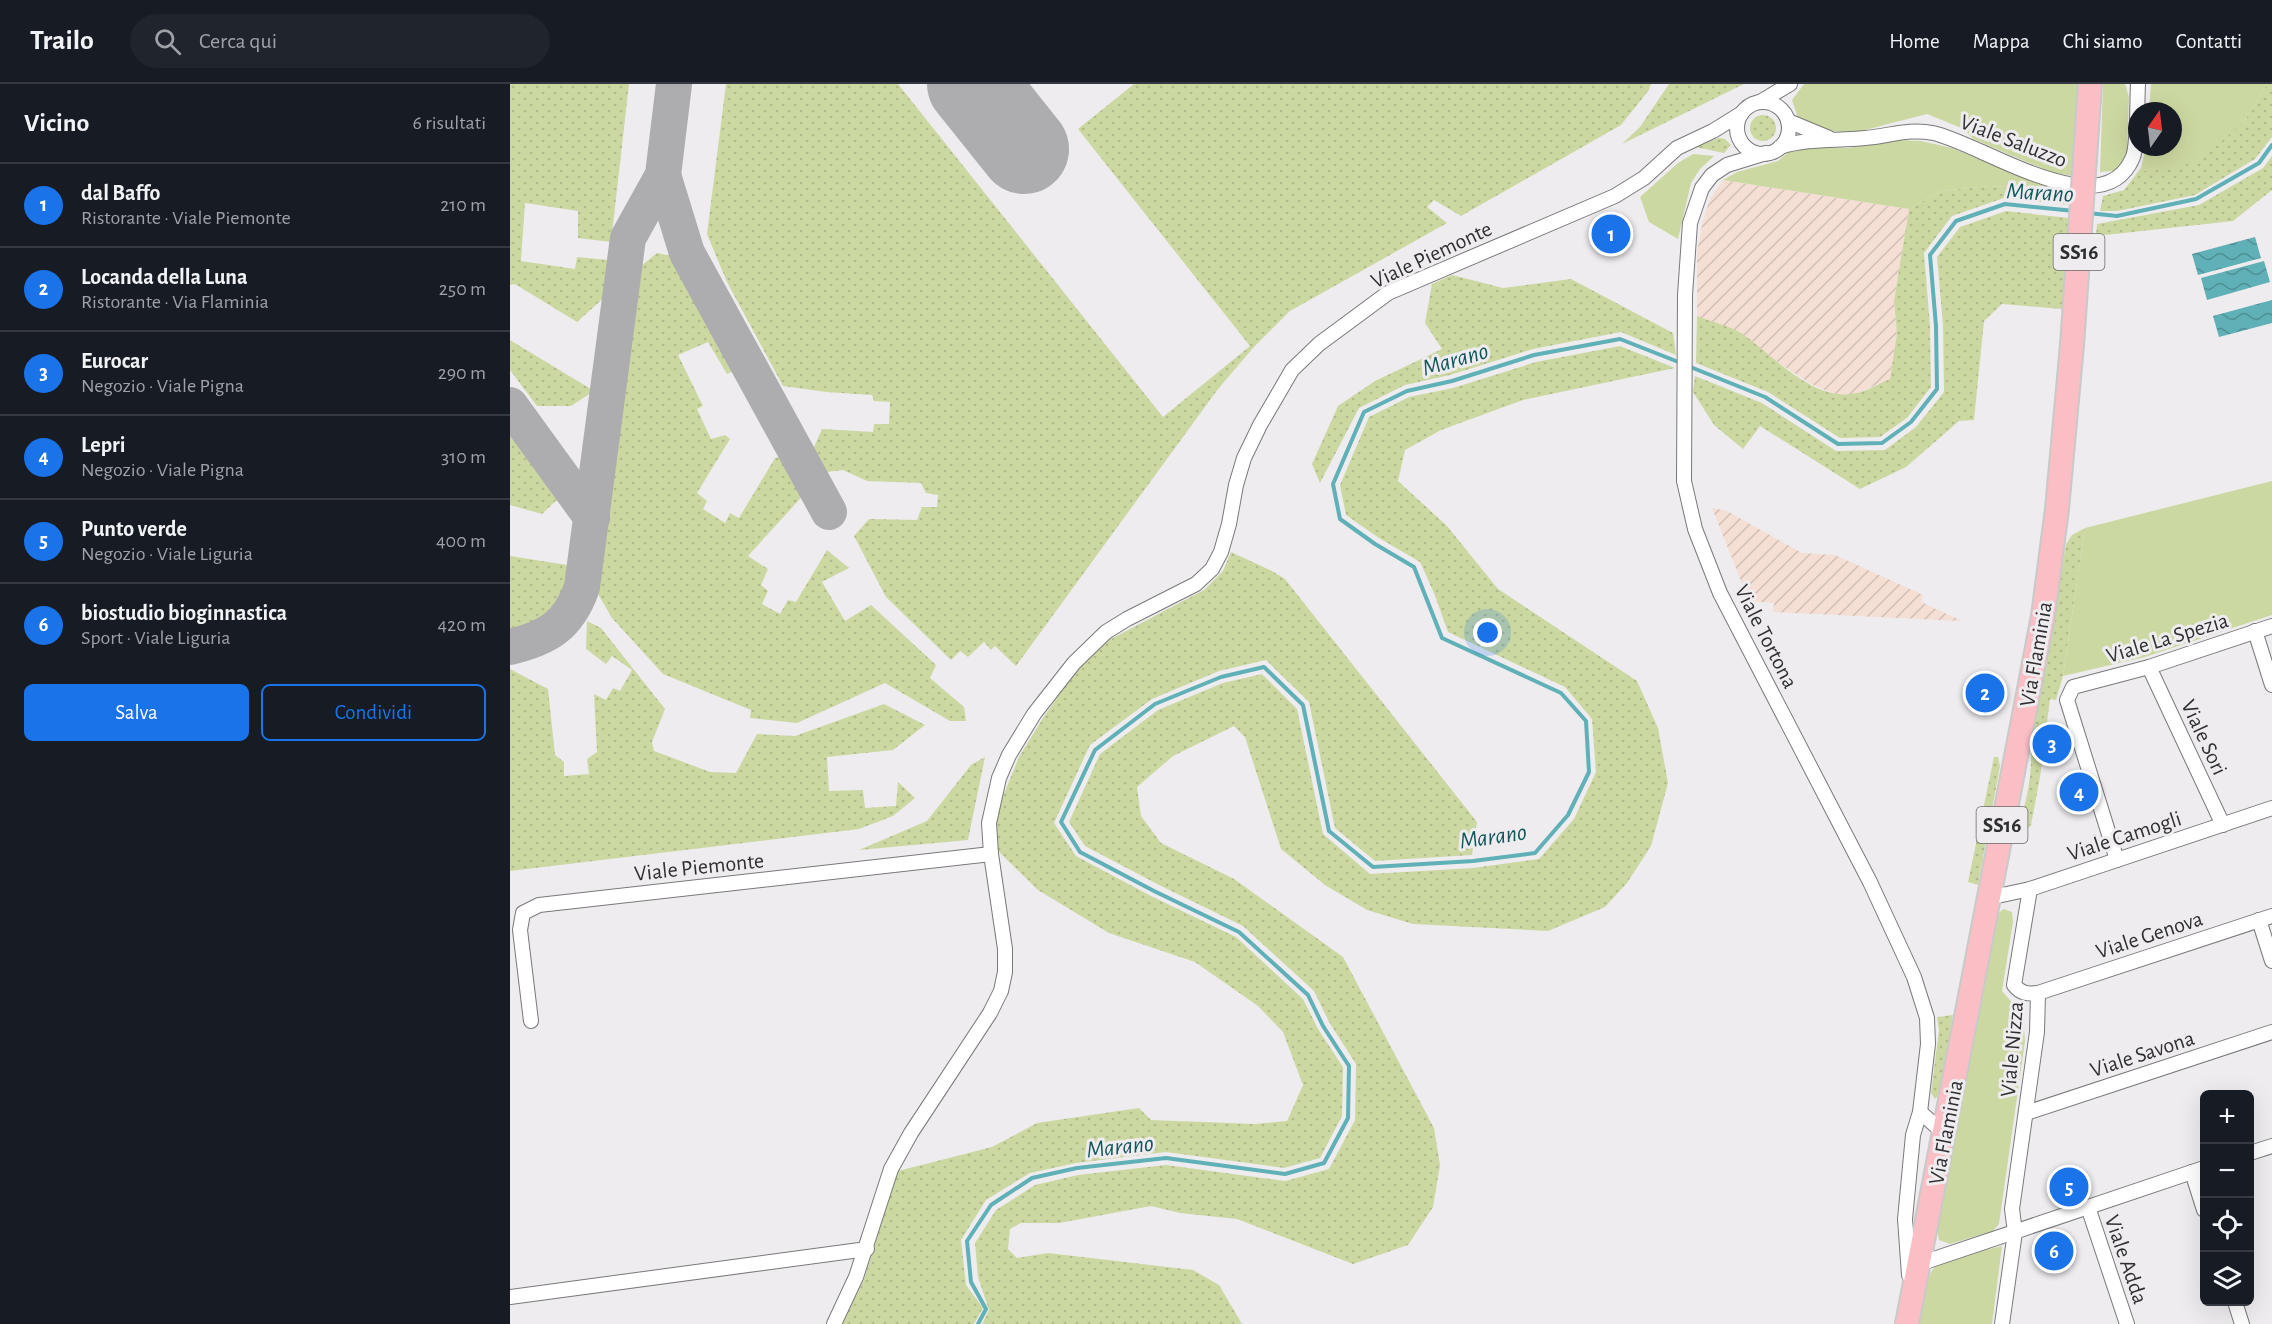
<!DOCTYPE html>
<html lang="it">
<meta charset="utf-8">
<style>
body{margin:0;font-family:"Alegreya Sans",sans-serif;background:#20242c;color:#f1f3f6}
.controls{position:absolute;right:18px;bottom:18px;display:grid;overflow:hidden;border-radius:9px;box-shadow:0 6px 24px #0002}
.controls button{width:54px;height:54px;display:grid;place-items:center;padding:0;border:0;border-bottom:2px solid #363941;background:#171b24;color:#f1f3f6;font:30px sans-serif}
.compass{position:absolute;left:1618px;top:18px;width:54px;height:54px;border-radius:50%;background:#171b24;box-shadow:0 6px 24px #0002;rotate:14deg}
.you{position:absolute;left:978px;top:549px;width:21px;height:21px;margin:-15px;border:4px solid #fff;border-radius:50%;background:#1a73e8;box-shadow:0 0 0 9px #1a73e833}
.badge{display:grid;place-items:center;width:39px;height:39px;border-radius:50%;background:#1a73e8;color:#fff;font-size:20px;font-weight:700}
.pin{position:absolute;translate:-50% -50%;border:3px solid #fff;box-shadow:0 2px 6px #0006}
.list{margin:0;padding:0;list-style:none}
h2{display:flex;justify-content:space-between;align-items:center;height:78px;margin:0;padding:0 24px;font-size:26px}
h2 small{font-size:20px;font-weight:400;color:#9ea1a6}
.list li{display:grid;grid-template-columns:39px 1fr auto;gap:18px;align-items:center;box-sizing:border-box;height:84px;padding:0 24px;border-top:2px solid #363941}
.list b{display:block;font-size:22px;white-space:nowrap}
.list p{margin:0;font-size:20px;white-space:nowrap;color:#9ea1a6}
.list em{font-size:20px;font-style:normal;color:#9ea1a6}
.actions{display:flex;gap:12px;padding:18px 24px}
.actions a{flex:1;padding:14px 0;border:2px solid #1a73e8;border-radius:9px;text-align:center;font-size:21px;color:#1a73e8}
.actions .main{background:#1a73e8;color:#fff}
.icon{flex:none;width:33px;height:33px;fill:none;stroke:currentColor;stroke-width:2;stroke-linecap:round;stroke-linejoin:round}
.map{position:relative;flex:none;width:1762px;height:1240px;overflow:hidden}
header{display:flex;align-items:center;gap:36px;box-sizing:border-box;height:84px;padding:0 30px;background:#171b24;border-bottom:2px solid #363941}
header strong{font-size:28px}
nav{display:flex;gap:33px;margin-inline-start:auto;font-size:21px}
.search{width:420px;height:54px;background:#20242c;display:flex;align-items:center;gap:15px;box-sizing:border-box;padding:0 21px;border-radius:33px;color:#9ea1a6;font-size:22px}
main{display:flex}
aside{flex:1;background:#171b24}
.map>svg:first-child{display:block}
.industrial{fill:url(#industrial-furrows)}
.grass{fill:url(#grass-dots)}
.park{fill:#ccd8a1}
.water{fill:url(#water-waves)}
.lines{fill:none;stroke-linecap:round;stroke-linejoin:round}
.stream{stroke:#5fb0b7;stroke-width:4}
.taxiway{stroke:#adacae;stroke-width:36}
.runway{stroke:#adacae;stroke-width:90}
.minor-casing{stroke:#79787a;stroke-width:16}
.primary-casing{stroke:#c9c9c9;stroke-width:26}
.minor{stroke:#fff;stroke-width:14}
.primary{stroke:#fbbec5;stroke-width:22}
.primary-bridge-casing{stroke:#c9c9c9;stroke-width:26;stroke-linecap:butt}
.primary-bridge{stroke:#fbbec5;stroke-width:22}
.labels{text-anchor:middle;stroke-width:6;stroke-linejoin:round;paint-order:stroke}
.shield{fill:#eeecef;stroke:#686869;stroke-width:1.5}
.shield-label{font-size:21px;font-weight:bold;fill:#2f2f30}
.street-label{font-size:22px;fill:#2f2f30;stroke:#eeecef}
.water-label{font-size:24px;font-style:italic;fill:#10575c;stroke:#eeecef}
</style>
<header>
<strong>Trailo</strong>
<div class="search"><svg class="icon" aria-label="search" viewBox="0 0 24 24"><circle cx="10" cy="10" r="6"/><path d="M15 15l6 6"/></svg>Cerca qui</div>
<nav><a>Home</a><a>Mappa</a><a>Chi siamo</a><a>Contatti</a></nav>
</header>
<main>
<aside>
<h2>Vicino<small>6 risultati</small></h2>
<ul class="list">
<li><span class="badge">1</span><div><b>dal Baffo</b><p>Ristorante · Viale Piemonte</p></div><em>210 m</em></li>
<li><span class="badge">2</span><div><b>Locanda della Luna</b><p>Ristorante · Via Flaminia</p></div><em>250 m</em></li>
<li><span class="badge">3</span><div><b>Eurocar</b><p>Negozio · Viale Pigna</p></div><em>290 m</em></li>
<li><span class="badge">4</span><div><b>Lepri</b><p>Negozio · Viale Pigna</p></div><em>310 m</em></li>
<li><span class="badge">5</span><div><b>Punto verde</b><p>Negozio · Viale Liguria</p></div><em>400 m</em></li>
<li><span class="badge">6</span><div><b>biostudio bioginnastica</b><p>Sport · Viale Liguria</p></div><em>420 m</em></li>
</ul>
<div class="actions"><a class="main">Salva</a><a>Condividi</a></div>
</aside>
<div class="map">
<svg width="1762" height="1240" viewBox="0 0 1762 1240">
<defs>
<pattern id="industrial-furrows" width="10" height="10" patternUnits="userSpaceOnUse" patternTransform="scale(1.5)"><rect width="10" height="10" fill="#f5ded3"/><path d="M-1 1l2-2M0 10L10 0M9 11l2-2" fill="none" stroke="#d2bfb5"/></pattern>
<pattern id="grass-dots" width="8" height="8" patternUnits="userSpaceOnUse" patternTransform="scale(1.5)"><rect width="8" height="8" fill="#ccd8a1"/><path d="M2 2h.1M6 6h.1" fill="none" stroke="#b0ba8b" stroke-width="1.8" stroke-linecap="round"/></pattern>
<pattern id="water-waves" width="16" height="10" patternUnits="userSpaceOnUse" patternTransform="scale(1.5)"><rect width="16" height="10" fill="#5fb0b7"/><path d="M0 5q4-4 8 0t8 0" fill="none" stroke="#4f9095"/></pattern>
</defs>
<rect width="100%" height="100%" fill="#eeecef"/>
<!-- industrial -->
<g class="industrial">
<path d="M1213,96L1399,125L1384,217L1387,250L1380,295L1343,311L1324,310L1301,300L1263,275L1232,250L1187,232V169L1193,136L1200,115Z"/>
<path d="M1202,424L1217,427L1292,469L1325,471L1413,511L1411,518L1452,537L1263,528L1264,519L1239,517Z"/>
</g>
<!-- grass -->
<g class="grass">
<path d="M0,0H119L101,158L68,154V127L15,119L11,177L65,185L67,173L98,176L97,211L67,238L5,200L0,201Z"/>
<path d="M216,0H388L653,333L740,262L568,45L624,0H1141L1139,6L1111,41L951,132L924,116L917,123L937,139L780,227L743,264L708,305L506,582L485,562L481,566L474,558L458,573L450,567L441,576L376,513L344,452L359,435L407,436L412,423H427L428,411L416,409L411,399L357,397L333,386L317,388L304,363L312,345L363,348L364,340H379L380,318L364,317L362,311L316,308L273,302L217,198L197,150Z"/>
<path d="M1159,0H1234L1112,60L1130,43Z"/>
<path d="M1757,0H1762V53L1745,75L1685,111L1607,127H1590L1593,112L1614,106L1631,84L1635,87L1734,38Z"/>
<circle cx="1253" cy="44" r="13"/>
<path d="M1209,54L1215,55L1221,61L1214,69L1185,63Z"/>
<path d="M1762,72V106L1723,137L1586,152L1587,140L1689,121L1753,84Z"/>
<path d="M1479,102L1531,105L1535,102L1562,108L1560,121L1494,114L1442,132L1414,169L1420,242L1421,303L1397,334L1370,353L1330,354L1258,308L1186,279L1187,232C1202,238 1221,242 1234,251C1263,272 1302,315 1341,310C1354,309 1368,300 1380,295L1387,250L1384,217L1399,125L1431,107Z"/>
<path d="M1496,127L1559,134L1552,225L1492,220L1474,237L1464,336L1449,337L1396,383L1350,405L1250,342L1233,365L1204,341L1183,308L1185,292L1252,319L1326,367L1375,366L1406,343L1434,308L1433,241L1427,173L1450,143Z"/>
<path d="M147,169L167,173L230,284L217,290L198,258L168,271L193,322L187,325L201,355L215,351L220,355L187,409L197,417L193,425L215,439L220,429L229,434L265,374L277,371L298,406L238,472L258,485L251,501L258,507L252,520L270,530L278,516L286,518L317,466L339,484L312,498L335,537L361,521L426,581L420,594L454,623L456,637H440L375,599L287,639L240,634L241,626L153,590L102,534L88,510L131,182Z"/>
<path d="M942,191L993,204L1061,195L1163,249L1166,271L1111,248L1023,265L940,291L895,301L849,324L810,399L802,380L828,322L865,297L932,265L915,239L922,200Z"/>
<path d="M0,256L84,307L61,322H27L0,286Z"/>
<path d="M1110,262L1165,284L1013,316L931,346L895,366L888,397L937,442L988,505L1127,597L1148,644L1158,699L1141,762L1117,799L1095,823L1038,847L903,840L857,826L815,801L771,765L735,653L724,642L663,672L627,703L631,732L651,759L724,795L833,873L924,1044L930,1081L923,1123L898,1161L843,1180L727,1135L670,1129L641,1122L549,1139H511L500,1145L498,1165L507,1174L538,1169L683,1186L709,1201L732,1240H472L479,1226L468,1193L465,1159L486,1126L525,1101L568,1091L656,1081L775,1097L819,1085L845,1036L846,980L819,938L804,907L733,842L647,800L575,762L559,738L590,670L648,626L713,599L752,590L787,625L813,750L860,790L963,784L1029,775L1064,735L1086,688L1082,635L1055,603L938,548L924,509L910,478L869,454L836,431L830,401L859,333L899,313L943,304L1026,278Z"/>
<path d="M0,345L50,413L32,430L0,421Z"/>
<path d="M1575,444L1553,592L1546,616L1540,615L1530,693L1521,741L1509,755L1503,754C1505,744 1511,737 1513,727C1519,707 1522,683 1521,662L1556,460L1562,451Z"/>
<path d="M721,468L762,487L775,495L967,738L962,771L865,777L825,744L799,618L756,576L709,587L642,615L580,661L544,739L566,772L641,812L726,853L793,915L808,945L833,983L832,1032L810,1074L774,1084L656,1068L566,1079L520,1089L476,1116L451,1156L456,1201L473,1224L464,1240H331L353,1198L388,1087L482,1063L527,1039L629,1024L641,1036L745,1040L777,1037L793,1001L773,948L748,922L685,878L599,849L528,806L487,766V738L491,717L509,673L533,634L569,582L599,556L694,506L713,487Z"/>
<path d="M0,472L64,482L60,511L38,536L0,548Z"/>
<path d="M77,537L91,544L155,625L142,658L144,667L200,688L226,689L247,650L285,652L374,620L415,641L383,666L317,673L319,707L353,706L355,724L386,722L388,698L405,714L383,732L349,745L0,787V585L38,605L45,671L54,678V692L79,690L77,675L87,668L84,610L96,616L103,604L110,607L122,586L102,572L96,580L76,565Z"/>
<path d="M475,673L458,756L349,766L417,737L461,681Z"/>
<path d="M1484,673H1488L1490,682L1468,801L1458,798Z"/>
<path d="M1443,931L1430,1011L1425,1015L1421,1009L1429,946L1427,933Z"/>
</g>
<!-- park -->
<g class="park">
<path d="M1294,0H1570L1564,92L1543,89L1463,55L1454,45L1417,30L1347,48L1317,47L1288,34L1282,16Z"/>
<path d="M1593,0H1615L1619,13L1617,69L1612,80L1604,87L1590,88Z"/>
<path d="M1641,0H1757L1734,38L1703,65L1669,85L1635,87L1631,84L1636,63H1663V27H1639Z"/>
<path d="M1385,56L1411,57L1442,64L1535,102L1532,105L1479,102L1431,107L1399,125L1213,96L1227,88L1268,77L1283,64H1339Z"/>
<path d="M1183,70L1204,72L1190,85L1181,99L1168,155L1139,138L1130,113L1168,79Z"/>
<path d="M1762,397V531L1635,573L1553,592L1575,444Z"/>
<path d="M1493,825L1502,828L1503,838L1492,907L1513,931L1515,957L1489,1140L1483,1147L1440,1160L1429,1156L1427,1145L1486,832Z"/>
<path d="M1492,1162L1482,1240H1409C1412,1226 1414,1195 1424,1184C1431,1176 1479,1165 1492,1162Z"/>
</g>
<!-- water -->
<g class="water">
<path d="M1745,153L1751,174L1688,191L1682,170Z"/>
<path d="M1754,177L1760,198L1697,216L1691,194Z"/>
<path d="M1762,216V239L1709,253L1703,232Z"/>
</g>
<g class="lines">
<!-- stream -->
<g class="stream">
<path d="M1578,129L1607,132L1686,115L1749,79L1762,61"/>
<path d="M1178,282L1255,313L1328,360L1372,359L1401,338L1427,305L1426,242L1420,171L1446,137L1495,120L1564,127"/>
<path d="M468,1240L476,1225L461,1198L457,1157L481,1121L522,1094L567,1084L656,1074L775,1090L814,1079L838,1034L839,982L813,942L798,911L729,848L644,807L570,768L551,738L585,666L645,620L711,593L754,583L793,621L819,747L863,783L963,777L1025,769L1058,731L1079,688L1076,637L1051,609L932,554L904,483L865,460L830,435L823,400L854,328L897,307L942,297L1024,271L1110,255L1171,279"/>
</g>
<!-- taxiway -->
<g class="taxiway">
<path d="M153,91L177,169L319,428"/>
<path d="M0,321L82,434"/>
<path d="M0,563C38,554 59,541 72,503L118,154L153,91L164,0"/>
</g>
<!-- runway -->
<path class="runway" d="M462,0L514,65"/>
<defs>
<g id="minor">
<path d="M1250,18L1280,0"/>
<circle cx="1253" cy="44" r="26"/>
<path d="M1278,37L1319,54"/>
<path d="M1270,63C1298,54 1326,57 1355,54C1379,52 1399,44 1423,49C1471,59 1593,146 1623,73C1628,60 1627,16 1628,0"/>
<path d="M1256,69L1217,81L1202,91L1192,104L1180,139L1175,211L1174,397L1185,445L1210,509L1360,798L1404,893L1417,934L1418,960L1410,1028L1403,1051L1395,1135L1399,1191"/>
<path d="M1745,547L1762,601"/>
<path d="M1639,583L1713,741"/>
<path d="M1607,776L1557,616L1563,603L1639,583L1762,542"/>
<path d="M1520,805L1504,901C1511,910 1518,910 1528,909L1762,832"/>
<path d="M1478,814L1520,805L1762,724"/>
<path d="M1749,836L1762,877"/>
<path d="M21,937L10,846L13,829L29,821L481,770"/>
<path d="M1410,1028L1435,1050"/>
<path d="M1516,1029L1762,948"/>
<path d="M1740,1069L1762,1062"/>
<path d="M1682,1088L1694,1126"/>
<path d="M1578,1123L1617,1240"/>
<path d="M1409,1180L1694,1084"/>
<path d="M0,1213L357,1165"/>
<path d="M1725,1218L1732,1240"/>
<path d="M324,1240L346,1193L381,1085L401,1049L480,929L491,907L495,888V865L481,770L479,739L489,694L499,671L524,630L564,579L596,548L617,535L686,500L702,485L711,468L719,440L726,401L734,374L750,341L782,286L809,260L878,209L1105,112L1134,94L1167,64L1203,47L1232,29"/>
<path d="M1492,1240L1505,1148L1502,1125L1527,948L1528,909"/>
</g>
<g id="primary">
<path d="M1575,74L1580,0"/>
<path d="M1397,1240L1533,532L1547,425L1562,261"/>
</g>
</defs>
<!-- minor casing -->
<use href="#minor" class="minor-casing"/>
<!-- primary casing -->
<use href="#primary" class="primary-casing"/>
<!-- minor -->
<use href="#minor" class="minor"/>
<!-- primary -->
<use href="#primary" class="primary"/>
<defs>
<path id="primary-bridge" d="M1562,261L1575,74"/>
</defs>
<!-- primary-bridge casing -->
<use href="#primary-bridge" class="primary-bridge-casing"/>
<!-- primary-bridge -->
<use href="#primary-bridge" class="primary-bridge"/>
</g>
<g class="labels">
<!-- shield labels -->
<g class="shield">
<rect x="1543.5" y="150" width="51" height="36" rx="4.5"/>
<rect x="1466.5" y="723" width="51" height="36" rx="4.5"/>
</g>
<g class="shield-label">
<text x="1569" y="175">SS16</text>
<text x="1492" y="748">SS16</text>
</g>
<!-- street labels -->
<g class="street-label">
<text transform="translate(1504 56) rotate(21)" y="8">Viale Saluzzo</text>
<text transform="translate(921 170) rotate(-25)" y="8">Viale Piemonte</text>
<text transform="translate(1257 552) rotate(63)" y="8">Viale Tortona</text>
<text transform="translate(1657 553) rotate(-17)" y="8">Viale La Spezia</text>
<text transform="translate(1525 570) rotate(-80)" y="8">Via Flaminia</text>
<text transform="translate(1695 653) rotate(65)" y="8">Viale Sori</text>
<text transform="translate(1614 751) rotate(-18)" y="8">Viale Camogli</text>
<text transform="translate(189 782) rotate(-6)" y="8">Viale Piemonte</text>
<text transform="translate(1639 850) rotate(-18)" y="8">Viale Genova</text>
<text transform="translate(1501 965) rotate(-85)" y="8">Viale Nizza</text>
<text transform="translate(1632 969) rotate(-18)" y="8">Viale Savona</text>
<text transform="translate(1435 1048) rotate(-79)" y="8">Via Flaminia</text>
<text transform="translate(1617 1175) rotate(71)" y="8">Viale Adda</text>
</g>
<!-- water labels -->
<g class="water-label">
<text transform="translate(1530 108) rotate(3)" y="8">Marano</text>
<text transform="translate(945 275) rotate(-16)" y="8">Marano</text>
<text transform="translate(983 752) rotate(-8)" y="8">Marano</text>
<text transform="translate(610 1062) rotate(-6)" y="8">Marano</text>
</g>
</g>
</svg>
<div class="controls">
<button>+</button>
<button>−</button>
<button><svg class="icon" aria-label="locate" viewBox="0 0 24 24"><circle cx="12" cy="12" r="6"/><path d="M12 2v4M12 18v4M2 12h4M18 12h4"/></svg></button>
<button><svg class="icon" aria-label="layers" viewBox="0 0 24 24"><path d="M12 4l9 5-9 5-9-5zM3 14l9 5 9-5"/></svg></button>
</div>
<svg class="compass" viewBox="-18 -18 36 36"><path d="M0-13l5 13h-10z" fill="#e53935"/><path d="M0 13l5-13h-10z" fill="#9ea1a6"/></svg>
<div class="you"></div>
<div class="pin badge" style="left:1101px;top:150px">1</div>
<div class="pin badge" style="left:1475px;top:609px">2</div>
<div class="pin badge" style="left:1542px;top:660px">3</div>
<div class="pin badge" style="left:1569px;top:708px">4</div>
<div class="pin badge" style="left:1559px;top:1103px">5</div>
<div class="pin badge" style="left:1544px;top:1167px">6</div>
</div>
</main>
